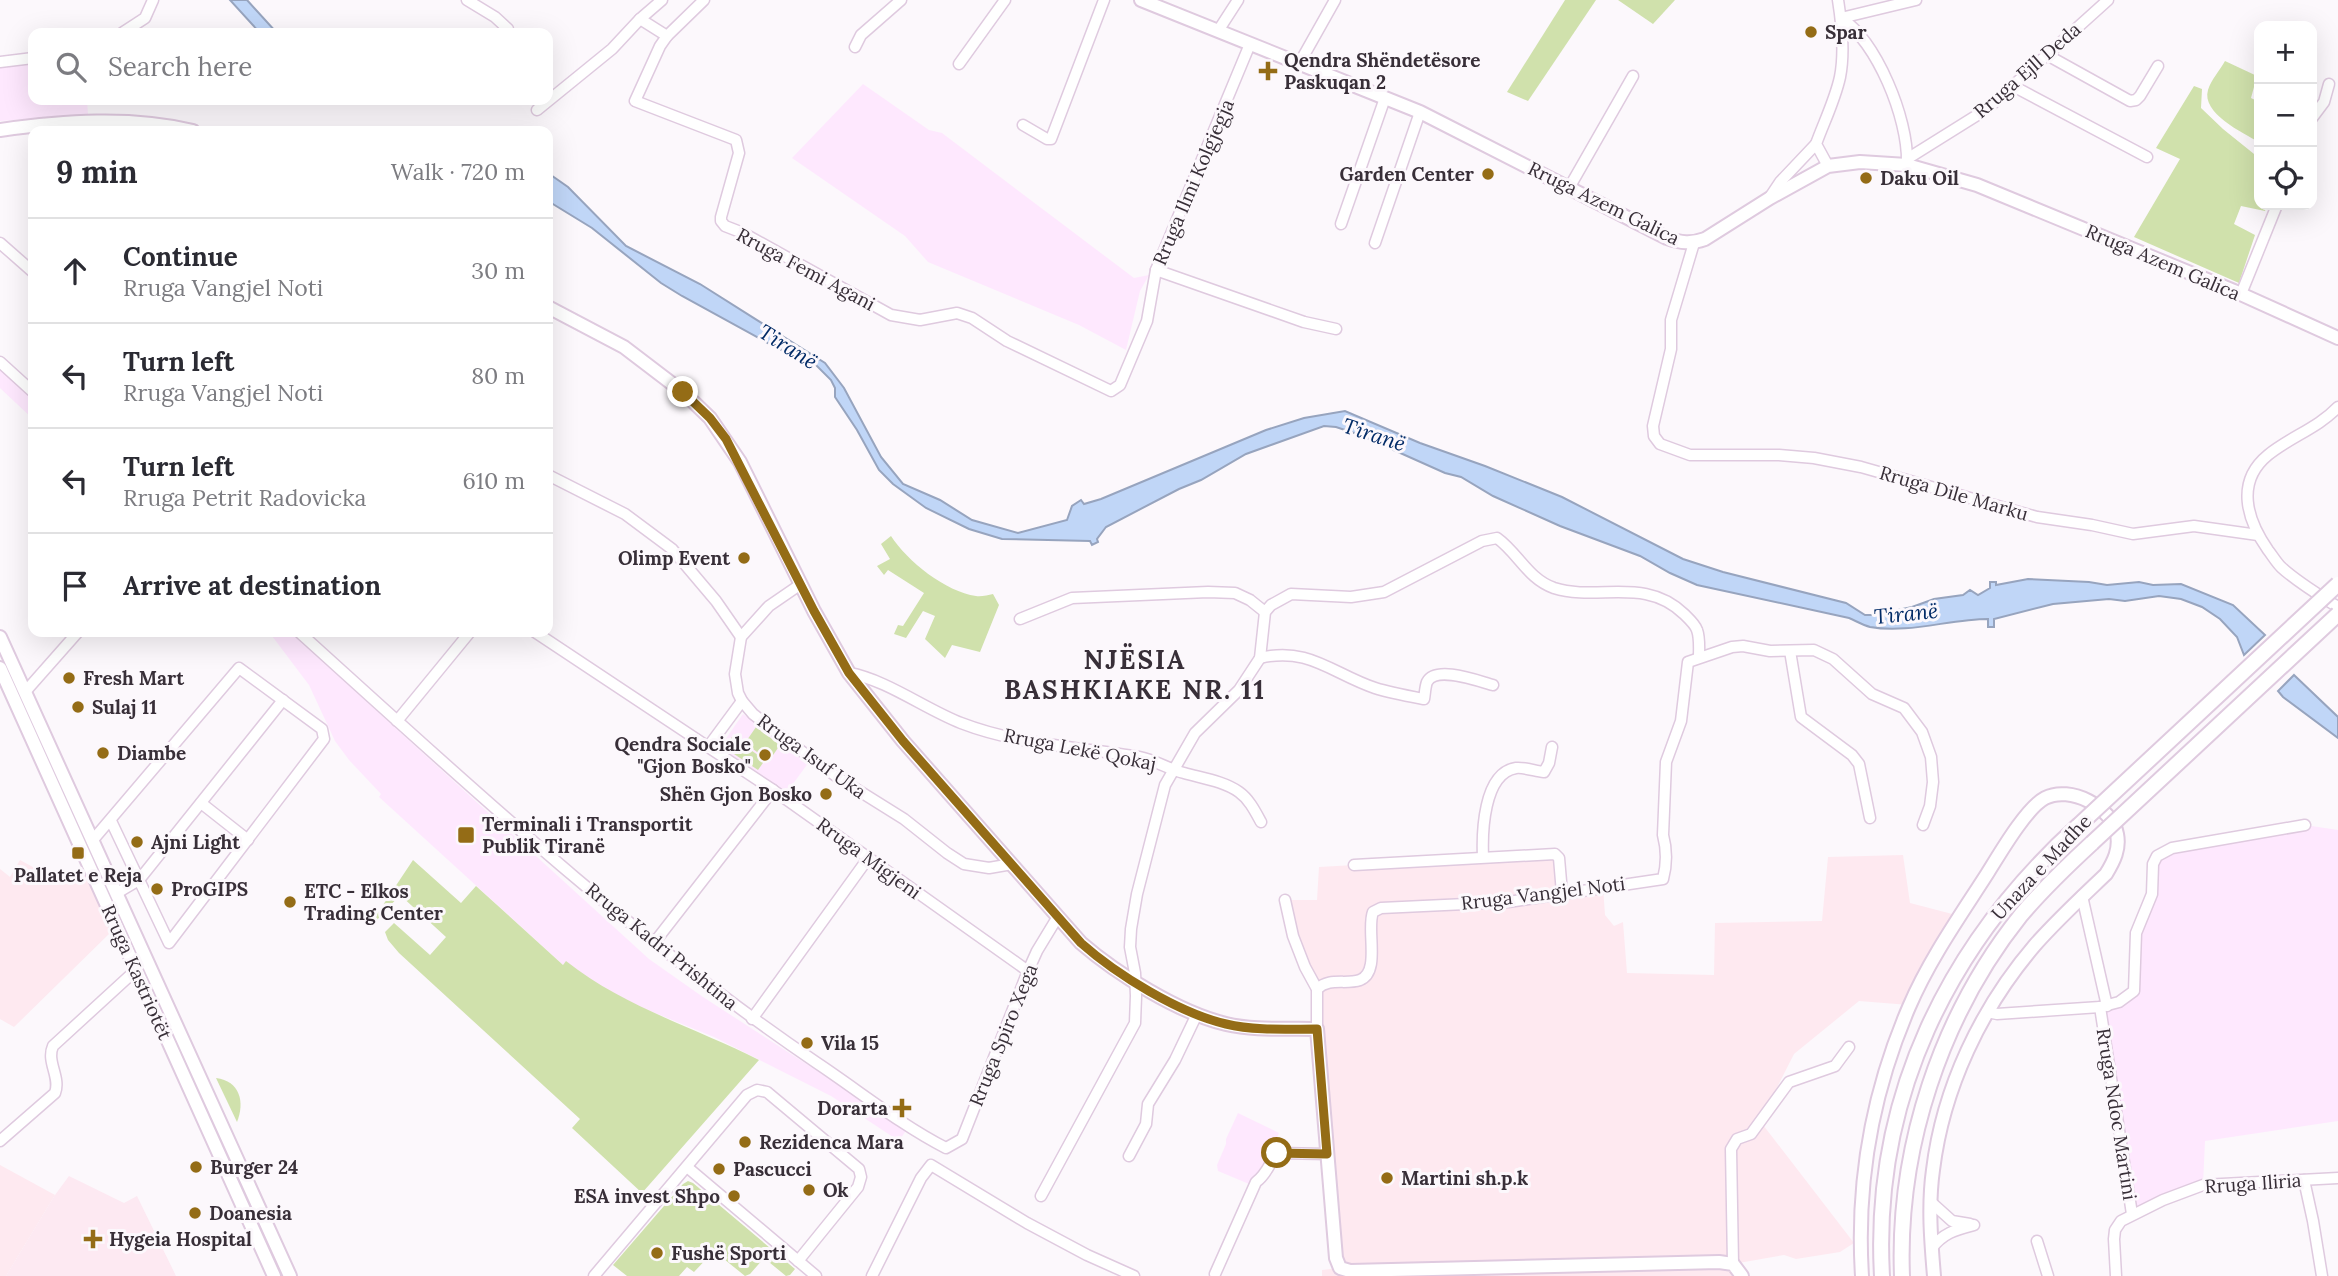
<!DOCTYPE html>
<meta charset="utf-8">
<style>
body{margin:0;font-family:Lora,serif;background:#f7f7f7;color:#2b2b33}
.controls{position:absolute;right:21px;top:21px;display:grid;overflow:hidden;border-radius:14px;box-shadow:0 7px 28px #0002}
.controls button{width:63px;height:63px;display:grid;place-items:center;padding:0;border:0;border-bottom:2px solid #e1e1e2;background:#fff;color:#2b2b33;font:35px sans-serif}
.stop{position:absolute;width:21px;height:21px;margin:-16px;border:5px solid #946c16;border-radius:50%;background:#fff}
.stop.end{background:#946c16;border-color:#fff;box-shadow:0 2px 7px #0008}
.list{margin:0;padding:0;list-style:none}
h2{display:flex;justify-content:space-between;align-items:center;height:91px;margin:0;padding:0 28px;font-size:30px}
h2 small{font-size:23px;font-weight:400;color:#7c7c81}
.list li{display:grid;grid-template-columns:46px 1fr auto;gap:21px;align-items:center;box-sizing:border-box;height:105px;padding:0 28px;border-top:2px solid #e1e1e2}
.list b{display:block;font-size:26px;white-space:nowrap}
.list p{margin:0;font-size:23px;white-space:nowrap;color:#7c7c81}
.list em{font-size:23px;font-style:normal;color:#7c7c81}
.icon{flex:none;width:38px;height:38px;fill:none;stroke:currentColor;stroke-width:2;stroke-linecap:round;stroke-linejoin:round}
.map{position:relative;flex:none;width:2338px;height:1276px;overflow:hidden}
.search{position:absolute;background:#fff;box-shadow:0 7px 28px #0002;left:28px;top:28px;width:525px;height:77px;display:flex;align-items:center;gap:18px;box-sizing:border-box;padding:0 24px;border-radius:14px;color:#7c7c81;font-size:26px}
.panel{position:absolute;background:#fff;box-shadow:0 7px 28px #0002;left:28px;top:126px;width:525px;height:511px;border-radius:14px}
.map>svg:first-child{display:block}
.commercial{fill:#fee9f0}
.built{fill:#fee8fe}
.medical{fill:#fde9f2}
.green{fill:#d0e1ac}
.water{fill:#c0d6f7;stroke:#97a4be;stroke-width:2}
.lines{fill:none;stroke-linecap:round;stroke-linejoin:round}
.minor-casing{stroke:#dfcadf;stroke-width:13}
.major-casing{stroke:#dfcadf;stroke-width:16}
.highway-casing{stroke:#dfcadf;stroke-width:18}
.minor{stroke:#fff;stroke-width:10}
.major{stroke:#fff;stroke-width:12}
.highway{stroke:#fff;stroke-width:14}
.highway-bridge-casing{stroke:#dfcadf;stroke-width:18;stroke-linecap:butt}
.highway-bridge{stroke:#fff;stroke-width:14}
.route{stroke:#946c16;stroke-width:9}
.poi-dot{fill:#946c16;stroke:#fcf8fc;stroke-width:2.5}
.labels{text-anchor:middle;stroke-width:6;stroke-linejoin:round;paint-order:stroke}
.poi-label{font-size:19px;font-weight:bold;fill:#382f38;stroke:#fcf8fc;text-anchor:start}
.street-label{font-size:19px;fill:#382f38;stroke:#fcf8fc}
.water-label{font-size:21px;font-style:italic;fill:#002a66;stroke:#fcf8fc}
.district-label{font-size:26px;font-weight:bold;letter-spacing:2px;fill:#382f38;stroke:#fcf8fc}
</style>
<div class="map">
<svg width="2338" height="1276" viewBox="0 0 2338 1276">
<rect width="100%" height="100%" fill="#fcf8fc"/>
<!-- commercial -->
<g class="commercial">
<path d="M1548,854H1555L1562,893L1603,887L1605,915L1614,926L1623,922L1627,973L1714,975L1715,923L1822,921L1828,857L1903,855L1910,903L1956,915L1909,1005L1859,1001L1794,1054L1760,1121L1854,1243L1840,1252L1796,1259L1784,1255L1733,1264L1738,1276H1322V1270L1339,1268L1317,989L1305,967L1285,900H1317L1319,867Z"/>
<path d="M20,860L53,878L84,868L112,931L14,1027L0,1019V869L10,877Z"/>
<path d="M0,1165L55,1195L6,1276H0Z"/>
</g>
<!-- built -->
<g class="built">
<path d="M33,64V100H87L88,114L0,121V66Z"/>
<path d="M863,84L929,130L942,133L1134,278L1149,275L1140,291L1126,350L1079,325L928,262L905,236L792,158Z"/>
<path d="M0,367L33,398V419L0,388Z"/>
<path d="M269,632H290L649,959L703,997L907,1129L899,1141L831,1096L714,1037L628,1002L584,976L566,962L563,965L379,797L381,794L349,760L335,741L309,685Z"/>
<path d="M743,714L809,762L787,792L720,747Z"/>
<path d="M2305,825L2338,830V1121L2205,1141L2203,1185L2132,1214L2100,1007L2134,991L2136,933L2152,894L2153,864L2172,848Z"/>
<path d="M1238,1113L1279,1133L1260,1176L1249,1184L1218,1171L1217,1165L1226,1144V1139Z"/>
</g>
<!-- medical -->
<path class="medical" d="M69,1176L124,1203L137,1196L176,1276H6L55,1195Z"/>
<!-- green -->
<g class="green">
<path d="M1565,0H1596L1528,101L1507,92Z"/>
<path d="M1618,0H1675L1653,24Z"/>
<path d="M2225,61L2257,76L2251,98L2259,102V142C2243,133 2201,113 2208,90C2211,80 2220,70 2225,61Z"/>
<path d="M2194,86L2202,89L2201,108L2223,129L2259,158V205H2267L2265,211L2241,206L2234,224L2255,235L2239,283L2134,237L2180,159L2156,148Z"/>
<path d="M891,536C907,561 946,592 976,596C981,597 988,595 993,594L999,605L980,652L952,645L945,658L925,639L935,616L923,611L906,638L894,634L898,625L903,626L924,593L888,570L884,575L877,566L890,559L881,544Z"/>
<path d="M756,727L780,745L769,761L745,743Z"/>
<path d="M732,737L765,760L758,770L725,748Z"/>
<path d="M413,860L461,903L476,886L563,965L566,961C624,1007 694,1027 759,1060L642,1193L572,1128L580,1119L399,953L388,940L385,932L394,923L430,955L446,937L400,895L376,921L373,920Z"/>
<path d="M216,1078C240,1081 245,1102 237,1122Z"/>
<path d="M688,1181L693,1183L795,1269L790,1275L786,1276L764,1258L750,1274L745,1276L714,1251L694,1272L687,1267L679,1276H627L613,1265L683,1184Z"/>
</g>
<!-- water -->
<g class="water">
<path d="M230,0H247L277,33H260Z"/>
<path d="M548,173L568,187L626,246L700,284L825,363L844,388L881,457L903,484L940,500L972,520L1018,533L1067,520L1072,506L1081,500L1084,504L1101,499L1266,430L1304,418L1345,411L1420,443L1485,466L1562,497L1683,559L1723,572L1846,603L1865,615H1874L1912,607L1934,599L1963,595L1970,590L1978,595L1990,588V582H1996V585L2028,579L2089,582L2107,585L2139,582L2153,585L2181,584L2233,605L2265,635L2244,655L2237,637L2220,619L2202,607L2181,599L2159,596L2125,601L2109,599L2053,604L1994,619V627H1988V619C1950,619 1908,634 1870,627C1863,625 1856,621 1849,618L1697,585L1670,573L1640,556L1560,526L1493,496L1461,477L1445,473L1360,435L1336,427L1324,426L1246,454L1201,480L1179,489L1106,527L1097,539L1098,542L1092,545L1090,541L1002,539L969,529L926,508L893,484L879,470L857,430L835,397V388L831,380L816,365L777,348L682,296L661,283L592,228L548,201Z"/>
<path d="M2294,675L2338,717V738L2283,697L2278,691Z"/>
</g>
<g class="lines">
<defs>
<g id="minor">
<path d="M467,0L495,17L508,29"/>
<path d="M704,0L667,36L660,46L635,101L736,140L739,153L721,217V221L725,226L743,233L891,315L920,320L957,313L972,318L1007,341L1111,391L1120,385L1147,321L1156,270L1250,44"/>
<path d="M1841,18C1877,42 1908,118 1907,162"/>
<path d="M1841,18L1916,0"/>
<path d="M640,19L667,36"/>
<path d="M1218,31L1238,0"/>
<path d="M122,33L145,18L153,0"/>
<path d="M855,47L861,35L901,0"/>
<path d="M2047,55L2130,101L2136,100L2140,96L2158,66"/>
<path d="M0,62L33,58"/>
<path d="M959,64L1005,0"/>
<path d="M1299,64L1335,0"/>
<path d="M2013,86L2147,157"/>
<path d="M537,110L612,49L640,19L662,0"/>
<path d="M2312,118L2324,102L2329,84"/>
<path d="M1023,125L1047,139H1051L1104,0"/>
<path d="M1907,159L1987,109L2108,0"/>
<path d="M1828,166L1816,144C1824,122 1835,100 1840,77C1845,52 1842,25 1838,0"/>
<path d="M1569,188L1633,76"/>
<path d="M1770,197L1780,182L1816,144"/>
<path d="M1341,224L1385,98"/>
<path d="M0,243L33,272"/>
<path d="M1375,243L1420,112"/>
<path d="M1694,243L1671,320V349L1653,426L1654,436L1660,444L1690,455H1779L1814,458L1861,467L2037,517L2092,525L2133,534L2194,526L2258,535"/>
<path d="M1156,270L1304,322L1336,329"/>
<path d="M2241,294L2277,205"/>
<path d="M0,362L33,392"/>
<path d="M2338,407C2318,428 2290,437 2268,455C2235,482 2247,520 2268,550C2272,555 2276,562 2281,567C2297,582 2319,595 2338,607"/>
<path d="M548,475L625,514L672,549L716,601L741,637"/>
<path d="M801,584L769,606L741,637L735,674L738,693L742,701L753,714L793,745L840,779L904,819L947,853L964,864L989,868L1012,864"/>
<path d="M1020,619L1072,598L1208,592L1235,593L1250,600L1265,612"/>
<path d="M299,632C465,782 631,937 817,1063C859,1091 901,1125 946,1148L962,1139L1028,971L1037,951L1057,918"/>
<path d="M535,632L773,790L1028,971"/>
<path d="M1790,651L1801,717L1852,755L1859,764L1870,818"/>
<path d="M1260,658C1308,646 1333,674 1375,688C1391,693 1408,696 1424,699C1425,694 1425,687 1427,682C1436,665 1478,681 1493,685"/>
<path d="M849,673C887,680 925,709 961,723C1018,745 1079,747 1139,757C1155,760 1168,769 1184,773C1201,778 1224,781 1239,792C1249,799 1255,811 1261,822"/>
<path d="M25,692L78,632"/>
<path d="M397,721L470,632"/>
<path d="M708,747L742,701"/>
<path d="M201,803L248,840"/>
<path d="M92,841L239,668L322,729L324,739L169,943L111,821"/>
<path d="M1483,857C1482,834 1483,773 1516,768C1524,767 1535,771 1544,772L1549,763L1552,747"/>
<path d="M1354,865L1555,854L1559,858L1562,893"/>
<path d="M117,893L139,880L283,700"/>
<path d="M2082,896L2107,1006"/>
<path d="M1285,900L1293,936L1305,967L1317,989V1029"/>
<path d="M654,943L773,790"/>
<path d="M1317,989C1330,977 1345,985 1360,980C1381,972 1366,929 1373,912L1381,908L1508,902L1663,879C1667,864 1667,850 1663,835L1666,762L1681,721L1688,662L1732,647L1743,646L1770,651L1814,650L1833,659L1872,694L1904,708L1922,732L1931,757L1933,782L1930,806L1923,825"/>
<path d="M2100,1007L2132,1214"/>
<path d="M1987,1012L1997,1014L2100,1007L2119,1002L2134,991L2136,933L2152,894L2153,864L2157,856L2172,848L2305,825"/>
<path d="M752,1019L869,857"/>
<path d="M0,1141L55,1093C61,1077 46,1062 53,1046L136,970"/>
<path d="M1129,1156L1146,1124L1148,1104L1175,1060L1197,1014"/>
<path d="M687,1167L816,1276"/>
<path d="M2304,1180L2313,1221L2322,1276"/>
<path d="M1041,1196L1135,1023L1136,996L1135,973L1130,947L1131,929L1137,894L1165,785L1195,733L1239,690L1260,658L1265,612L1271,605L1291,594L1351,597L1384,592L1482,541L1497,538C1518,553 1528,579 1554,588C1598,602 1645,576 1684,614C1688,618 1695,624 1697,630C1700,638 1699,649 1699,657"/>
<path d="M1932,1203L1952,1221L1970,1224"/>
<path d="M2037,1241L2048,1276"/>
<path d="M1931,1249C1943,1233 1955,1230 1974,1225"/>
<path d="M1733,1264L1731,1149L1737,1139L1751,1134L1789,1082L1835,1066L1849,1047"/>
<path d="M1215,1274L1256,1182C1267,1174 1269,1164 1277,1153L1327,1154"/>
<path d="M594,1276L747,1095L757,1090L767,1092L859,1169L861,1177L858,1187L798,1261"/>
<path d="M872,1276L921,1178L931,1165L1027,1223L1087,1255L1134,1276"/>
<path d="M2116,1276L2114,1239L2115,1230L2121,1221L2163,1200L2203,1185L2338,1178"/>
</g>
<g id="major">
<path d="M1141,0L1420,112L1667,238C1681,243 1691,244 1705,239L1770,198L1828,166L1860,162L1907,165L1977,185L2234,291L2338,338"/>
<path d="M0,130C63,121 131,116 193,131"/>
<path d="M548,307L624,347L683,392L710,418L740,462L814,611L849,673L903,741L1081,943C1117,974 1179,1013 1226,1024C1255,1031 1287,1028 1317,1029L1336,1258L1340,1268L1350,1271L1719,1262L1733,1264L1742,1276"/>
<path d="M0,637L290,1276"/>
<path d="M0,668L274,1276"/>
<path d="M1862,1276C1856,1182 1872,1093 1909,1007C1929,960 1960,916 1987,874C1999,855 2026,808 2045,798C2070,785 2112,807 2117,834C2120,849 2114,861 2106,874C2082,897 2057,920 2035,945C1981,1008 1943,1088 1933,1170C1928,1205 1931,1241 1934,1276"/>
</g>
<g id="highway">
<path d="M1882,1276C1872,1099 1948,944 2078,826"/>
<path d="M1902,1276C1897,1148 1941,1015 2021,915C2043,889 2067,866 2092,843"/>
</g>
</defs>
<!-- minor casing -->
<use href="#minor" class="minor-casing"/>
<!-- major casing -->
<use href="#major" class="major-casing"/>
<!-- highway casing -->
<use href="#highway" class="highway-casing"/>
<!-- minor -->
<use href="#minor" class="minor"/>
<!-- major -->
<use href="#major" class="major"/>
<!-- highway -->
<use href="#highway" class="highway"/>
<defs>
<g id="highway-bridge">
<path d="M2078,826L2338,584"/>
<path d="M2092,843L2338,614"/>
</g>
</defs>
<!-- highway-bridge casing -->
<use href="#highway-bridge" class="highway-bridge-casing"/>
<!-- highway-bridge -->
<use href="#highway-bridge" class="highway-bridge"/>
</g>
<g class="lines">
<!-- route -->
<path class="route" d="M683,392L710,418L726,439L814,611L849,673L903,741L1081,943C1117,975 1179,1013 1226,1024C1255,1031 1287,1029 1317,1029L1327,1154L1277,1153"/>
</g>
<!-- markers -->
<g class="poi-dot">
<circle cx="1811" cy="32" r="7"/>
<path d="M1264.5 60.5h7v7h7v7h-7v7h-7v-7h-7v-7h7z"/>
<circle cx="1488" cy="174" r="7"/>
<circle cx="1866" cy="178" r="7"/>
<circle cx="744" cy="558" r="7"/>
<circle cx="69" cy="678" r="7"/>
<circle cx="78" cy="707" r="7"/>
<circle cx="103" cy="753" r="7"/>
<circle cx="765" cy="755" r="7"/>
<circle cx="826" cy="794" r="7"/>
<rect x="457" y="826" width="18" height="18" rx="3.5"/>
<circle cx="137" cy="842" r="7"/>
<rect x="71" y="846" width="14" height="14" rx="3.5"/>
<circle cx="157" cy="889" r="7"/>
<circle cx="290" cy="902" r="7"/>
<circle cx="807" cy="1043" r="7"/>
<path d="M898.5 1097.5h7v7h7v7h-7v7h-7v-7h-7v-7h7z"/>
<circle cx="745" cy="1142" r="7"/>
<circle cx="196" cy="1167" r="7"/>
<circle cx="719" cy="1169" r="7"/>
<circle cx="1387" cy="1178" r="7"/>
<circle cx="809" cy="1190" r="7"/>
<circle cx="734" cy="1196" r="7"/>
<circle cx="195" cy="1213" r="7"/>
<path d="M89.5 1228.5h7v7h7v7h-7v7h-7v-7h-7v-7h7z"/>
<circle cx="657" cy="1253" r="7"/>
</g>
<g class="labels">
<!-- poi labels -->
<g class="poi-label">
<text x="1825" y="39">Spar</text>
<text x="1284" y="67">Qendra Shëndetësore<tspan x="1284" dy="22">Paskuqan 2</tspan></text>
<text x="1474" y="181" text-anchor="end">Garden Center</text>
<text x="1880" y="185">Daku Oil</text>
<text x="730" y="565" text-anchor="end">Olimp Event</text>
<text x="83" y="685">Fresh Mart</text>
<text x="92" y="714">Sulaj 11</text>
<text x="751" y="751" text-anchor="end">Qendra Sociale<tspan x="751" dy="22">"Gjon Bosko"</tspan></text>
<text x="117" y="760">Diambe</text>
<text x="812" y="801" text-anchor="end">Shën Gjon Bosko</text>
<text x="482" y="831">Terminali i Transportit<tspan x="482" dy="22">Publik Tiranë</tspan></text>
<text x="151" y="849">Ajni Light</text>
<text x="78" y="882" text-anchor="middle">Pallatet e Reja</text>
<text x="171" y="896">ProGIPS</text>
<text x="304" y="898">ETC - Elkos<tspan x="304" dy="22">Trading Center</tspan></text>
<text x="821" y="1050">Vila 15</text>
<text x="888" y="1115" text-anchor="end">Dorarta</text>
<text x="759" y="1149">Rezidenca Mara</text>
<text x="210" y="1174">Burger 24</text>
<text x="733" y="1176">Pascucci</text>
<text x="1401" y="1185">Martini sh.p.k</text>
<text x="823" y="1197">Ok</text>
<text x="720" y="1203" text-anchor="end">ESA invest Shpo</text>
<text x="209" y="1220">Doanesia</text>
<text x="109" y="1246">Hygeia Hospital</text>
<text x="671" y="1260">Fushë Sporti</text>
</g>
<!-- street labels -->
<g class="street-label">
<text transform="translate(2027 70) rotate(-41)" y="7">Rruga Ejll Deda</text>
<text transform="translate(1193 182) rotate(-67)" y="7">Rruga Ilmi Kolgjegja</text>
<text transform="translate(1604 203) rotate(26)" y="7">Rruga Azem Galica</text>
<text transform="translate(2163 262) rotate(23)" y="7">Rruga Azem Galica</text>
<text transform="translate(806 269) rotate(28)" y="7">Rruga Femi Agani</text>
<text transform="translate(1954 493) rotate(16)" y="7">Rruga Dile Marku</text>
<text transform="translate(1080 749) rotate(11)" y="7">Rruga Lekë Qokaj</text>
<text transform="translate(812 756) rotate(36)" y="7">Rruga Isuf Uka</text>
<text transform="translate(869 858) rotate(36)" y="7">Rruga Migjeni</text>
<text transform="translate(2041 867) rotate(-47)" y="7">Unaza e Madhe</text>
<text transform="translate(1543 893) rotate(-7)" y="7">Rruga Vangjel Noti</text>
<text transform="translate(662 946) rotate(39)" y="7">Rruga Kadri Prishtina</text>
<text transform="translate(137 972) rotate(66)" y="7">Rruga Kastriotët</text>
<text transform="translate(1003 1035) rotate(-68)" y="7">Rruga Spiro Xega</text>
<text transform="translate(2117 1114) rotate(81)" y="7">Rruga Ndoc Martini</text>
<text transform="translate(2253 1183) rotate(-4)" y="7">Rruga Iliria</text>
</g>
<!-- water labels -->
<g class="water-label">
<text transform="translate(788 347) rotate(32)" y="7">Tiranë</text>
<text transform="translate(1374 435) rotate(18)" y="7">Tiranë</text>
<text transform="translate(1906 614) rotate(-6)" y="7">Tiranë</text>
</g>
<!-- district labels -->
<g class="district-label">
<text x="1135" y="669">NJËSIA<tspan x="1135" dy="30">BASHKIAKE NR. 11</tspan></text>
</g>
</g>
</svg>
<div class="controls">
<button>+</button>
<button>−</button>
<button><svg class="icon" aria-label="locate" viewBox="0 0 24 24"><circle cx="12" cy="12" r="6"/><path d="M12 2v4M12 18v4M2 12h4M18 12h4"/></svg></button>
</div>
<div class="stop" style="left:1277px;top:1153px"></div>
<div class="stop end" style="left:683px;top:392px"></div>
<div class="search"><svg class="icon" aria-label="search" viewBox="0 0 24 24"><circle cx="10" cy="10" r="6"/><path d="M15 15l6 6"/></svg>Search here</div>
<section class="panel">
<h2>9 min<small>Walk · 720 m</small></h2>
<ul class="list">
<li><svg class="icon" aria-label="ahead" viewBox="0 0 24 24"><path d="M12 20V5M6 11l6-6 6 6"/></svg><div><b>Continue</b><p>Rruga Vangjel Noti</p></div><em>30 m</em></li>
<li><svg class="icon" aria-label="left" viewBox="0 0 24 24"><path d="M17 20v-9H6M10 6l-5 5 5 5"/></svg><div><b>Turn left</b><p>Rruga Vangjel Noti</p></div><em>80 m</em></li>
<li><svg class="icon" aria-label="left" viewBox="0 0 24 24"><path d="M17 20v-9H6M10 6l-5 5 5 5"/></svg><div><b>Turn left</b><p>Rruga Petrit Radovicka</p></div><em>610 m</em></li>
<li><svg class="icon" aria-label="arrive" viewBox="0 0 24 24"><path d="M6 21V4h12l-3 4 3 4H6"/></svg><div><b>Arrive at destination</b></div></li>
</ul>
</section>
</div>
